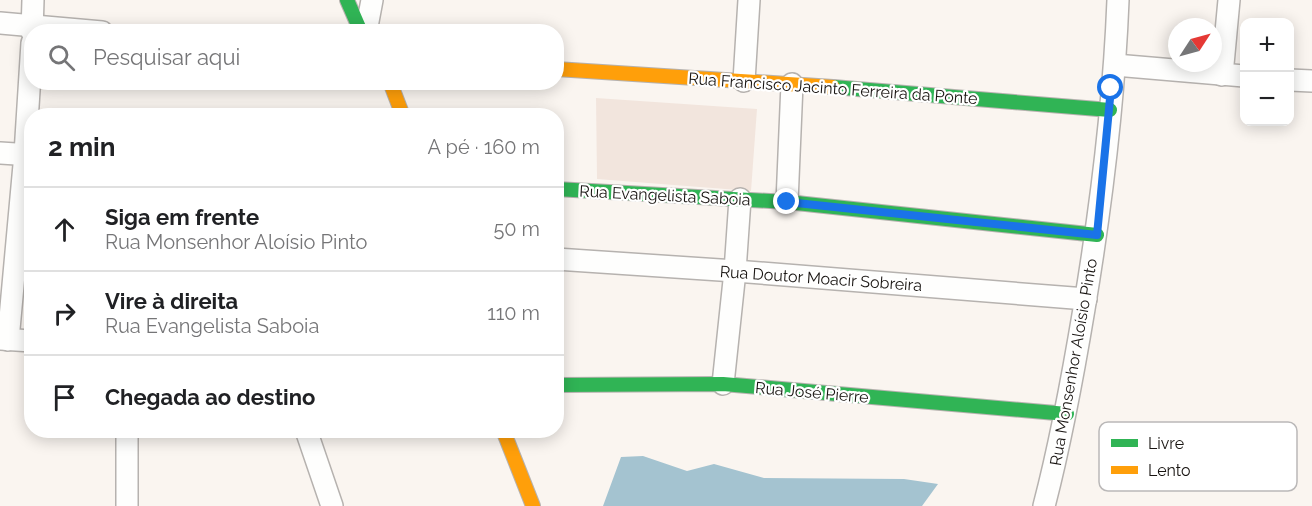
<!DOCTYPE html>
<html lang="pt">
<meta charset="utf-8">
<style>
body{margin:0;font-family:Raleway,sans-serif;background:#f2f2f2;color:#202124}
.controls{position:absolute;right:18px;top:18px;display:grid;overflow:hidden;border-radius:12px;box-shadow:0 3px 15px #0003}
.controls button{width:54px;height:54px;display:grid;place-items:center;padding:0;border:0;border-bottom:2px solid #e0e0e0;background:#fff;color:#202124;font:30px sans-serif}
.compass{position:absolute;left:1168px;top:18px;width:54px;height:54px;border-radius:50%;background:#fff;box-shadow:0 3px 15px #0003;rotate:54deg}
.stop{position:absolute;width:18px;height:18px;margin:-14px;border:4px solid #1a73e8;border-radius:50%;background:#fff}
.stop.end{background:#1a73e8;border-color:#fff;box-shadow:0 2px 6px #0008}
.list{margin:0;padding:0;list-style:none}
h2{display:flex;justify-content:space-between;align-items:center;height:78px;margin:0;padding:0 24px;font-size:26px}
h2 small{font-size:20px;font-weight:400;color:#757577}
.list li{display:grid;grid-template-columns:39px 1fr auto;gap:18px;align-items:center;box-sizing:border-box;height:84px;padding:0 24px;border-top:2px solid #e0e0e0}
.list b{display:block;font-size:22px;white-space:nowrap}
.list p{margin:0;font-size:20px;white-space:nowrap;color:#757577}
.list em{font-size:20px;font-style:normal;color:#757577}
.icon{flex:none;width:33px;height:33px;fill:none;stroke:currentColor;stroke-width:2;stroke-linecap:round;stroke-linejoin:round}
.map{position:relative;flex:none;width:1312px;height:506px;overflow:hidden}
.search{position:absolute;background:#fff;box-shadow:0 3px 15px #0003;left:24px;top:24px;width:540px;height:66px;display:flex;align-items:center;gap:15px;box-sizing:border-box;padding:0 21px;border-radius:24px;color:#757577;font-size:22px}
.panel{position:absolute;background:#fff;box-shadow:0 3px 15px #0003;left:24px;top:108px;width:540px;height:330px;border-radius:24px}
.map>svg:first-child{display:block}
.built{fill:#f2e5dd}
.water{fill:#a4c3d0}
.lines{fill:none;stroke-linecap:round;stroke-linejoin:round}
.street-casing{stroke:#b6b2af;stroke-width:24}
.fast-casing{stroke:#b6b2af;stroke-width:16}
.slow-casing{stroke:#b6b2af;stroke-width:16}
.street{stroke:#fefefd;stroke-width:21}
.fast{stroke:#30b455;stroke-width:14}
.slow{stroke:#ff9f0a;stroke-width:14}
.route{stroke:#1a73e8;stroke-width:8}
.labels{text-anchor:middle;stroke-width:4.5;stroke-linejoin:round;paint-order:stroke}
.street-label{font-size:16px;fill:#181411;stroke:#fff}
.key{fill:#fff;stroke:#bab8b8;stroke-width:1.5}
.key-label{font-size:16px;fill:#181411}
</style>
<div class="map">
<svg width="1312" height="506" viewBox="0 0 1312 506">
<rect width="100%" height="100%" fill="#faf5f0"/>
<!-- built -->
<path class="built" d="M596,98L757,109L751,191L597,179Z"/>
<!-- water -->
<path class="water" d="M643,456L687,471L714,464L764,478L904,479L938,484L922,506H603L621,457Z"/>
<g class="lines">
<defs>
<g id="street">
<path d="M0,23L102,32"/>
<path d="M32,32L33,0"/>
<path d="M366,32L372,0"/>
<path d="M1115,65L1244,76"/>
<path d="M1222,75L1229,0"/>
<path d="M1290,80L1312,81"/>
<path d="M744,81L749,0"/>
<path d="M0,153L32,155"/>
<path d="M787,202L792,84"/>
<path d="M556,259L735,271L1086,299"/>
<path d="M0,339L32,341"/>
<path d="M8,340L25,154L32,43"/>
<path d="M723,384L735,271L740,199"/>
<path d="M127,430V506"/>
<path d="M306,430L332,506"/>
<path d="M1044,506C1061,441 1073,375 1084,309C1101,207 1114,103 1118,0"/>
</g>
<g id="fast">
<path d="M347,0L361,32"/>
<path d="M833,87L1110,110"/>
<path d="M556,189L787,202L1097,235"/>
<path d="M556,385L723,384L1067,414"/>
</g>
<g id="slow">
<path d="M556,69L833,87"/>
<path d="M390,82L403,116"/>
<path d="M503,430L533,506"/>
</g>
</defs>
<!-- street casing -->
<use href="#street" class="street-casing"/>
<!-- fast casing -->
<use href="#fast" class="fast-casing"/>
<!-- slow casing -->
<use href="#slow" class="slow-casing"/>
<!-- street -->
<use href="#street" class="street"/>
<!-- fast -->
<use href="#fast" class="fast"/>
<!-- slow -->
<use href="#slow" class="slow"/>
</g>
<g class="lines">
<!-- route -->
<path class="route" d="M787,202L1097,235L1111,88"/>
</g>
<g class="labels">
<!-- street labels -->
<g class="street-label">
<text transform="translate(833 88) rotate(4)" y="6">Rua Francisco Jacinto Ferreira da Ponte</text>
<text transform="translate(665 195) rotate(3)" y="6">Rua Evangelista Saboia</text>
<text transform="translate(821 278) rotate(4)" y="6">Rua Doutor Moacir Sobreira</text>
<text transform="translate(1073 362) rotate(-80)" y="6">Rua Monsenhor Aloísio Pinto</text>
<text transform="translate(812 392) rotate(5)" y="6">Rua José Pierre</text>
</g>
</g>
<!-- legend -->
<rect x="1099" y="422" width="198" height="69" rx="9" class="key"/>
<rect x="1111" y="439" width="27" height="8" fill="#30b455"/>
<rect x="1111" y="466" width="27" height="8" fill="#ff9f0a"/>
<g class="key-label">
<text x="1148" y="449">Livre</text>
<text x="1148" y="476">Lento</text>
</g>
</svg>
<div class="controls">
<button>+</button>
<button>−</button>
</div>
<svg class="compass" viewBox="-18 -18 36 36"><path d="M0-13l5 13h-10z" fill="#e53935"/><path d="M0 13l5-13h-10z" fill="#757577"/></svg>
<div class="stop" style="left:1111px;top:88px"></div>
<div class="stop end" style="left:787px;top:202px"></div>
<div class="search"><svg class="icon" aria-label="search" viewBox="0 0 24 24"><circle cx="10" cy="10" r="6"/><path d="M15 15l6 6"/></svg>Pesquisar aqui</div>
<section class="panel">
<h2>2 min<small>A pé · 160 m</small></h2>
<ul class="list">
<li><svg class="icon" aria-label="ahead" viewBox="0 0 24 24"><path d="M12 20V5M6 11l6-6 6 6"/></svg><div><b>Siga em frente</b><p>Rua Monsenhor Aloísio Pinto</p></div><em>50 m</em></li>
<li><svg class="icon" aria-label="right" viewBox="0 0 24 24"><path d="M7 20v-9h11M14 6l5 5-5 5"/></svg><div><b>Vire à direita</b><p>Rua Evangelista Saboia</p></div><em>110 m</em></li>
<li><svg class="icon" aria-label="arrive" viewBox="0 0 24 24"><path d="M6 21V4h12l-3 4 3 4H6"/></svg><div><b>Chegada ao destino</b></div></li>
</ul>
</section>
</div>
